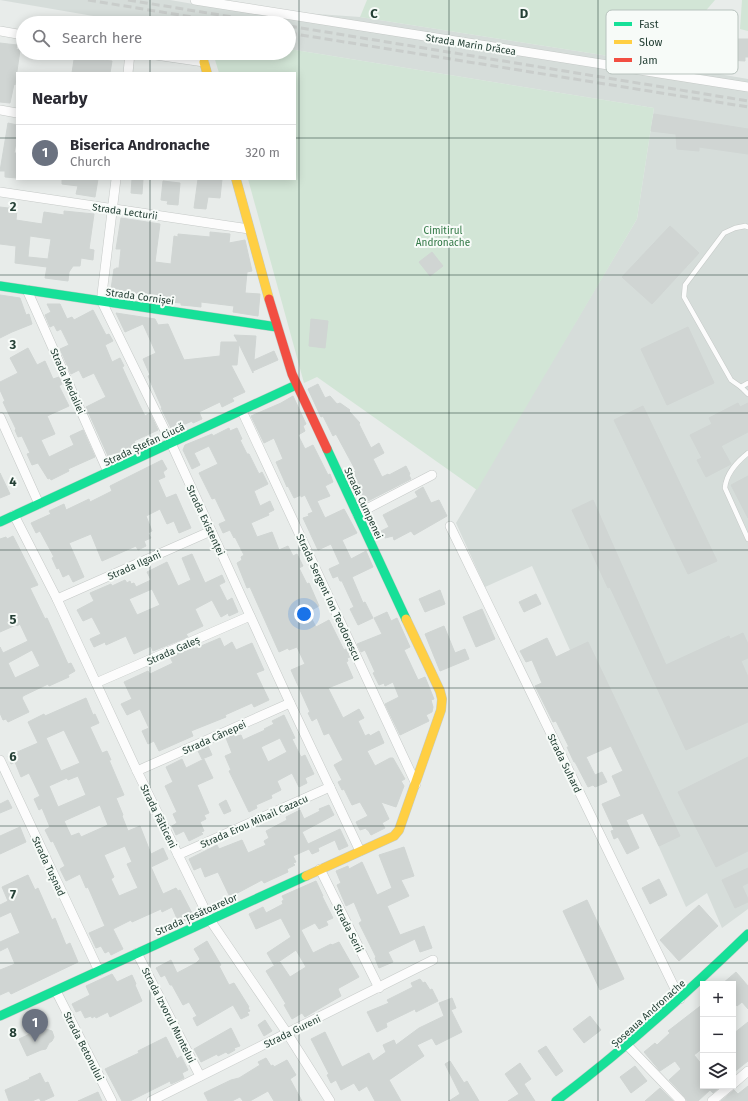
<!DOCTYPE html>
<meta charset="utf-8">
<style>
body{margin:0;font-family:"Fira Sans",sans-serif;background:#f2f2f3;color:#2b2b33}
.controls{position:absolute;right:12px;bottom:12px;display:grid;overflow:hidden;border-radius:0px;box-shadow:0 2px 10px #0003}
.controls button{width:36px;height:36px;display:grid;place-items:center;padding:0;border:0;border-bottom:1px solid #e1e1e2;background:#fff;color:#2b2b33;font:20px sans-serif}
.you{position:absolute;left:304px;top:614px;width:14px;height:14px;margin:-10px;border:3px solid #fff;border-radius:50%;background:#1a73e8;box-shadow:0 0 0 6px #1a73e833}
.badge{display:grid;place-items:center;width:26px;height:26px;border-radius:50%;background:#0b8043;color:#fff;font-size:13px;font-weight:700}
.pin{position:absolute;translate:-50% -33px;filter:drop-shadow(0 1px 2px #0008)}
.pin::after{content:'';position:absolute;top:21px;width:14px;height:12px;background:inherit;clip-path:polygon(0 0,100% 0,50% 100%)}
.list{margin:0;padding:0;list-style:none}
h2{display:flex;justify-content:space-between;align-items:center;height:52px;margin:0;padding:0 16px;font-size:17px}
h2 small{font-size:13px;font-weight:400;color:#7c7c81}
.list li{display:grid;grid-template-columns:26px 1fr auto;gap:12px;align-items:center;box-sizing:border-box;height:56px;padding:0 16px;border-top:1px solid #e1e1e2}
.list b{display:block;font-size:15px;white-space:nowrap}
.list p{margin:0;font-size:13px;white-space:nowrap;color:#7c7c81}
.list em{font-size:13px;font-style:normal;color:#7c7c81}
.icon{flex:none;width:22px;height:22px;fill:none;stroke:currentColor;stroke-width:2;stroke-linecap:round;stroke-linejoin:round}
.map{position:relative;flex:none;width:748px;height:1101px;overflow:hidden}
.search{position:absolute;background:#fff;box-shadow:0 2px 10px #0003;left:16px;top:16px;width:280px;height:44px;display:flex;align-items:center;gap:10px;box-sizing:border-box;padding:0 14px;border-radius:22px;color:#7c7c81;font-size:15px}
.panel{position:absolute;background:#fff;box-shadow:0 2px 10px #0003;left:16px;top:72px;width:280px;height:108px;border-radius:0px}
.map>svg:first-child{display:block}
.built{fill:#d6ddda}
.green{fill:#d2e5d6}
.building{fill:#d0d5d3;stroke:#d0d5d3;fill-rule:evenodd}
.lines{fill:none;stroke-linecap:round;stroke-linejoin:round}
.lane-casing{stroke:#c5c9c7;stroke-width:5.5}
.street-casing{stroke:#c5c9c7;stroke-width:10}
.fast-casing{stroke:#c3cac7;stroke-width:10}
.slow-casing{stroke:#c3cac7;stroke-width:10}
.jam-casing{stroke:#c3cac7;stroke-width:10}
.lane{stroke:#fcfcfc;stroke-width:4.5}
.street{stroke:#fcfcfc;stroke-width:9}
.fast{stroke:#16e098;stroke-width:9}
.slow{stroke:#ffcf43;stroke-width:9}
.jam{stroke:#f24e42;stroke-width:9}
.rail{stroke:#c9cdcb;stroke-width:3;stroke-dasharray:8 4;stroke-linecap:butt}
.grid{fill:none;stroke:#254036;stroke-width:1;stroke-opacity:0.55}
.labels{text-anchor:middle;stroke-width:4;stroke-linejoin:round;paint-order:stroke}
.street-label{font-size:10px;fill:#254036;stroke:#f7fbf8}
.park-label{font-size:10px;fill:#307744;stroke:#f7fbf8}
.key{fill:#f7fbf8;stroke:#b8c3be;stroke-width:1}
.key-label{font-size:11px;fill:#254036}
.grid-label{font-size:13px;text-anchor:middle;font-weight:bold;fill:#254036;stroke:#f7fbf8;stroke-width:4;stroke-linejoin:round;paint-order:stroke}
</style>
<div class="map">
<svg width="748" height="1101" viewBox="0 0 748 1101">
<rect width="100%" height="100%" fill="#e8ecea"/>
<!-- built -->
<path class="built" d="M0,0H170L205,6L360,17L660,64L748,79V909L722,928L707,893L686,907L532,566L485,587L456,523L637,219L654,108L289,49V23H134Z"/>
<!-- green -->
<g class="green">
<path d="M367,0H715L660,64L360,17Z"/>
<path d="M742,0H748V31L740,29Z"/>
<path d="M289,49L654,108L637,219L477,490L317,377L304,383L248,179H295V73H219L213,53H289Z"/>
</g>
<!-- building -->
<g class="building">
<path d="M729,39H748V57H745V61L729,60Z"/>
<path d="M0,43L17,45L16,49L20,50L15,85L14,84L10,103L0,102Z"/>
<path d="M75,53H93V59L112,61L110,73H72Z"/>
<path d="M654,114L748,129V154L699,147V151L677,149L676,134L651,131Z"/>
<path d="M8,123L17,125V138L14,153H17V178L5,177V171H0Z"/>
<path d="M62,179H98L95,197L76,194L78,186L62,184Z"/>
<path d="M132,179H143L142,194L131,193Z"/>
<path d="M198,179H222L220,198L208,197L206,209L194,208Z"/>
<path d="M163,181L180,183L178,205L167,204L168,201L161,200Z"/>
<path d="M0,207L17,209L16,220L42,224L44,212L64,215V211L94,214L89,249L94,250L93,260L81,258L80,266H73L69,272L68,281L45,278L47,267L15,263L16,246L0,244ZM30,236L51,239L48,259L28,257Z"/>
<path d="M121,218L160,224L155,262L171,264L174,236L178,237V234L210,237V232L230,234L229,243L245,240L252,271L247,272L245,293L260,294L258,316L233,312L234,306L201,302V307L192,306L181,305V303L142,299V294L111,289L114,269H116V268H119L121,249H116Z"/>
<path d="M670,226L699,253L652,304L622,277Z"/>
<path d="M432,252L443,266L430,276L419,262Z"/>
<path d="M0,295L20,298L26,315L29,314L32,324L12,332L0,338Z"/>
<path d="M47,304H60L67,319L72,317L74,320L93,310L106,335L109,334L113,341L105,345L112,362L120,358L124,366L122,367L139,404L145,416L150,413L158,430L134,441L136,446L115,455L114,453L108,456L86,407L106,397L94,373L83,378L79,370L71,374L60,349L69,345L61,329L57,331L54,325L50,327L45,315L51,312Z"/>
<path d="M116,313L155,319L158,325L168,324L184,360L220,356L221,342H238L234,335L256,336L254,360L274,351L278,360L253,371V373L239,344L237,365H231L245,392L232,398L234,401L222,407L220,402L199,412L202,419L193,423L192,421L172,430L161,408H162L148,376L150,375L143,359L156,353L143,324L125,332Z"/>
<path d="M311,319L328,321L325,348L309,346Z"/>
<path d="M688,327L714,383L667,405L641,349Z"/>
<path d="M28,348L37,365L45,361L53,379L59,377L62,384L59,386L69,406L47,416L55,434L41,440L49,457L74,445L70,436L83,430L95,457L68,469L69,471L51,480L50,478L48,479L38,463L32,465L27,454L30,453L22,436L18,437L15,430L16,429L3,402L5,401L0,390V382L18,373L10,358Z"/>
<path d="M318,384L325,398L330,396L337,404L340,403L350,410L349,411L360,423L359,424L371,448L379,443L384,453L373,459L382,477L388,474L389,475L406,466L410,474L409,475L411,479L364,503L357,489L359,488L351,473L356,471L336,434L333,436L323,416L321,417L308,389Z"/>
<path d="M293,396L306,424L303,426L305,431L298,435L305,449L313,445L328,475L330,474L333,482L325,486L330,496L317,501L325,518L344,509L357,533L342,540L351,559L366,551L373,567L352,577L363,603L365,602L373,618L358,625L350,609L354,607L342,581H340L338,576L333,578L329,569L340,564L331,544L318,550L303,518L309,516L308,514L313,512L305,495L301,497V495L294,498L288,486L287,487L276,462L283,459L274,438L264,443L251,416L281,403Z"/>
<path d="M738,403L740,407L748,403V432L721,446L731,464L706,477L697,460L702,458L690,435L712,424L709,418Z"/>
<path d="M643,406L717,561L688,574L614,420Z"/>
<path d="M229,428L230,431L237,428L242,439L240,440L247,454H249L259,474L262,472L268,484L254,491L260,506L270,501L274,510L268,513L269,515L251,523L257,537L272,532L279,550L288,546L293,556L297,554L303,566L299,568L307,584L309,583L319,606L308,612L316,627L329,620L344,650L346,649L350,657L347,658L348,661L346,662L353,678L328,688L343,718L359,709L364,718L358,721L365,736L369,734L370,736L379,731L384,743L367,751L375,766L390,758H393L405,779L401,781L404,786L396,807L381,802L389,819L382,823L385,828L371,835L368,830H367L366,828L360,830L356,822L368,816L360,802L352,805L344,789L342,790L338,782L342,780L334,765L343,760L329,733L324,735L317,718L312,721L308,713L310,712L291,670L305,664L297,647L289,650L288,648L279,652L250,587L247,588L237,563L242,560L241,557L244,555L235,537L234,538L230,530L223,533L219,524L226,521L215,498L212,499L199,473L218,464L209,446L194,453L200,465L192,469L183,450L185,445L212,434L213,436Z"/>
<path d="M162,460L167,469L163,472L165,477L158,480L166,498L176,494L191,528L179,533L174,521L167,524L160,509L146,516L152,531L148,533L151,538L144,541L146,546L138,550L136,546L102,561L91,534L69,543L84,577L73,582L69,574L63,577L59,568L57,569L52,558L54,557L40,531L36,533L31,523L51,514L49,511L64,504L66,510L89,499L90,502L112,491L110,486Z"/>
<path d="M0,473L10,494L0,498Z"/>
<path d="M748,476V518L731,485Z"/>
<path d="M423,487L431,503L439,500L447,516L414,535L411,531L394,540L393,536L385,538L381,531L389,527L383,515L418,497L415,492Z"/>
<path d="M593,500L666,665L729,636L730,639L743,633L748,644V658L741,661L748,677V722L686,750L610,587L608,588L572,510Z"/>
<path d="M13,536L38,585L30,588L45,619L47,618L68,664L71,663L75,671L68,675L69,677L49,686L48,684L23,696L22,698L29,712L8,722L6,719L3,720L0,713V647L3,653L28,641L20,624L17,626L16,625L0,632V539L6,537L7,539ZM32,650L40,666L15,678L8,663Z"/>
<path d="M192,554L205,583L222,575L225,582L219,585L227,601L232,598L238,612L229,616L228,613L221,617L212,600L195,609L203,626L186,634L188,637L153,651L151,646L134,654L126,636L106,645L105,642L94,647L90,639L101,634L92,617L83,621L77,610L94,601L90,593L111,584L112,586L125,580L127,583L130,581L131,584L134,583L136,587L151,580L147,572L167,562L178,586L191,580L182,558ZM152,589L160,605L137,615L129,599Z"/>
<path d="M440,590L445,604L425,612L419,599Z"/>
<path d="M536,594L541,604L524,612L519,602Z"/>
<path d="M482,609L495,639L476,647L463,617Z"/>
<path d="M387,612L391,621L397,618L410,647L404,650L418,680L425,677L434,699L431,700L433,707L432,712L426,715L429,721L400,735L385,704L399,697L393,682L385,686L384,683L379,685L373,673L375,672L365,650L361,652L357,644L382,634L374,618Z"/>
<path d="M444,626L455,653L465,649L469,659L440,671L425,634Z"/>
<path d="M220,638L224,647L232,642L236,650L252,643L264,670L256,673L269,700L254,707L252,703L225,715L226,717L191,731L193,736L159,751L154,741L148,744L142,731L149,728L140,709L127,715L121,704L132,699L124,682L148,671L150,674L173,663L170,657L193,647L194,649Z"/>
<path d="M547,638L556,657L588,642L680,836L659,846L643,813L626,820L639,848L627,854L618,837L614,839L611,831L614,830L602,804L621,796L612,776L623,771L611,746L586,757L595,775L602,772L607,782L595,787L593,785L588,787L575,762H574L567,747H569L556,721L553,722L535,686L542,683L532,660L526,662L520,651Z"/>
<path d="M86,698L93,715L95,714L99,723L90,727L102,753L107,751L111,760H109L124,795L116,798L123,815L122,816L128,831L140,826L151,854L163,848L168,859L151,867L163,894L176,888L178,891L180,890L194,917L179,923L172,907L162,912L161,909L132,922L131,920L113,929L123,949L111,955L109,951L105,953L101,946L96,948L89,933L105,926L88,887L86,888L80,874L66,881L60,869L65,866L53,841L51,842L45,830L50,827L42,808L39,810L34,799L40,796L29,773L21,777L15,762L11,764L8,756L38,743L28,722L44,714L45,716ZM64,730L80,763L61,771L46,738ZM78,776L86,795L58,807L49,786L67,778L68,780ZM100,805L108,825L81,837L79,833L71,836L64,821ZM125,846L132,862L127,864L138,888L119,896L111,879L114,877L104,855Z"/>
<path d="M284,715L295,738L292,739L301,757L305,755L314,774L305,778L307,783L299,787L292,773L277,781L281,790L271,795L272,798L256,805L257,808L249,812L229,771L231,770L225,756L232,753L226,738L237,733L238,736L241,735L243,740L265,730L264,729L274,724L272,721ZM280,738L287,752L268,762L261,747Z"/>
<path d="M208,746L212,755L202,759L198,751Z"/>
<path d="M748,757V851L716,867L678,792Z"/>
<path d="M182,759L186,768L204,759L213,778L197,785L209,813L204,815L206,819L200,822L204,831L201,832L203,834L189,841L184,831L176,835L172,826L177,823L173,814L177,812L165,786L173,782L166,767Z"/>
<path d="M8,800L12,808L0,813V804Z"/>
<path d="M226,800L231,811L224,814L219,804Z"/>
<path d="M329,805L334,815L302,832L308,844L340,829L348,846L339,850L335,840L318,848L319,851L312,854L309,849L293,856L296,862L293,863L295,865L287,869L288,872L264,883L262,880L230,897L218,872L205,877L201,867L194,870L189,859L217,845L219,849L242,840L248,853L266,845L264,841L269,838L266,831L287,820L286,817L300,810L304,819L320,811L319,809Z"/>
<path d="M20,827L26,842L0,854V836Z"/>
<path d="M404,847L414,876L401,880L409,896L387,906L400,935L424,926L432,948L420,952L415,939L388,952L393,962L379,968L375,958L376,957L359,923L362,921L354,902L346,906L337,885L341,883L336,871L348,866L349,869L362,862L377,895L392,888L379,855Z"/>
<path d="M748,868V883L742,886L748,899V902L735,908L722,880Z"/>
<path d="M28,875L35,890L38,888L52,920L55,918L66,945L70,943L78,962L11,994L9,991L0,995V970L15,964L8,947L0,951V942L20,933L11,912L0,917V905L8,901L2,887Z"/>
<path d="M659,879L667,895L650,904L642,888Z"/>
<path d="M316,881L323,896H322L333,918L326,921L328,925L319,929L315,923L301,930L313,953L331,944L332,945L339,942L359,977L339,988L338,989L341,996L305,1017L302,1013L292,1019L284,1005L286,1004L266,971L280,962L290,977L306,967L296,950L274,965L267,953L291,937L281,918L256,929L249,914L263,907L266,913L283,904L282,901L284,900L282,896Z"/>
<path d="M587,900L624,979L600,990L563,911Z"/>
<path d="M699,905L718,926L679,961L660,940Z"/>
<path d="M207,941L221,965L219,966L229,985L234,983L249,1007L248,1008L250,1011L247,1012L249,1015L241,1019L233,1005L197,1026L193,1018L197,1016L189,1002L183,1005L172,985H170L165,975L161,977L156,968L171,960L177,973L196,963L200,959L194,949Z"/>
<path d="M736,972L748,986V1009L742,1002L737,1006L733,1001V984H722Z"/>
<path d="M112,974L117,982L132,975L136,984L135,985L142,1001L110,1017L108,1012L96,1018L95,1016L92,1018L91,1016L85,1018L81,1010L76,1012L72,1004L90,995L86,986Z"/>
<path d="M420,979L423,983L425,982L430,990L432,989L438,1001L416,1012L415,1009L386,1023L387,1027L377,1032L367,1012L389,1003L387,1000L413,987L411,983Z"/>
<path d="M452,998L456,1008L451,1010L462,1032L436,1045L432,1038L417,1045L424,1056L389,1080L401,1101H375L367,1086L359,1091L354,1083L341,1090L336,1080L331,1083L327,1075L329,1074L311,1039L325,1032L342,1067L369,1053L373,1061L386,1052L383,1045L394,1040L396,1045L419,1028L444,1016L439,1003Z"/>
<path d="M703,1004V1048L694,1055L703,1066V1086H721L713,1093L710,1090L698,1101H687L685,1097L669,1080L681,1069L675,1061L660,1071L644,1052L655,1043L657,1045L670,1033L668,1031Z"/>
<path d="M590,1016L601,1030L584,1043L573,1029Z"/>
<path d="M265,1020L272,1031L264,1036L258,1025Z"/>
<path d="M748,1022V1061L733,1073V1034Z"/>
<path d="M37,1028L42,1030L46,1029L52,1031L54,1037L52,1041L49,1043L46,1049L41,1050L27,1056L19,1039L32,1033Z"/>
<path d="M231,1028L240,1046L234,1048L235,1050L228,1054L226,1052L218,1056L217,1054L201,1062L194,1049Z"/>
<path d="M166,1037L177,1059L181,1056L188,1070L182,1073L184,1078L171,1084L170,1081L130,1101H122L105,1069L139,1053L138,1051Z"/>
<path d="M546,1046L563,1071L556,1076L538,1051Z"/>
<path d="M266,1058L271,1066L273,1065L274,1067L287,1060L296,1075L290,1079L302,1101H274L268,1091L250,1101H243L240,1097L232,1101H208L204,1093L231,1080L239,1078L260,1065L258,1062Z"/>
<path d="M450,1061L464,1083L467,1081L479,1101H449L460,1094L445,1064Z"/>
<path d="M520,1063L531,1079L524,1084L535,1101H508L519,1094L505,1074Z"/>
<path d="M635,1066L647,1081L631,1093L620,1077Z"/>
<path d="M40,1073L45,1083L48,1082L54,1096L43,1101H41L39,1098L32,1101H9L5,1090L30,1079L29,1078Z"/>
<path d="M748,1086V1101H721L734,1090L738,1094Z"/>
<path d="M660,1088L673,1101H645Z"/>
<path d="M98,1092L102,1101H78Z"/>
</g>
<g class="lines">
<defs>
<g id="lane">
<path d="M748,227L745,226L735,228L724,233L685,285L684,297L731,380L741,387L748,394"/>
<path d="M741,387L748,383"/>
<path d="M748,453C737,462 726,473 725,488L748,539"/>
</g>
<g id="street">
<path d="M195,0L748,87"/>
<path d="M0,31L23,35"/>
<path d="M142,53L204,62"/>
<path d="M128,73L130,53"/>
<path d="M0,110L17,113"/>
<path d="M116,179L102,294V302L171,443L290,703L360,851"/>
<path d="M0,192L249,229"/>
<path d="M27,290L108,472"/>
<path d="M242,411L416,784"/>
<path d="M0,417L39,504"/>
<path d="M357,514L432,475"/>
<path d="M14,515L57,599L137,771L210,920L287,1033L330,1101"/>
<path d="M450,526L680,999"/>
<path d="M57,599L211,531"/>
<path d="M96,683L250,616"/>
<path d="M0,760L99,971"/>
<path d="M137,771L290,703"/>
<path d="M178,855L330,787"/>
<path d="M320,869L379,988"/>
<path d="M137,953L200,1076"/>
<path d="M56,991L112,1101"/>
<path d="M628,1046L681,1101"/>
<path d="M733,1084L748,1071"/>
<path d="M151,1101L433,960"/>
<path d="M712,1101L730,1086"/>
</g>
<g id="fast">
<path d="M0,286L277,327"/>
<path d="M327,449L406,619"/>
<path d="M0,522L296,385"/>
<path d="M0,1016L306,876"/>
<path d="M556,1101C624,1050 687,993 748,934"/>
</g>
<g id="slow">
<path d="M204,62L207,73"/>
<path d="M236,179L269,299"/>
<path d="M306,876L394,836L399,830L441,710L442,699L440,691L406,619"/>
</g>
<path id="jam" d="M269,299L292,374L327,449"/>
</defs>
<!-- lane casing -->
<use href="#lane" class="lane-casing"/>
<!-- street casing -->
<use href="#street" class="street-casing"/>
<!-- fast casing -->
<use href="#fast" class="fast-casing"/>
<!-- slow casing -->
<use href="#slow" class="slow-casing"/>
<!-- jam casing -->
<use href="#jam" class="jam-casing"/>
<!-- lane -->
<use href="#lane" class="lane"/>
<!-- street -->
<use href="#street" class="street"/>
<!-- fast -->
<use href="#fast" class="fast"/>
<!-- slow -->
<use href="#slow" class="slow"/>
<!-- jam -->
<use href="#jam" class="jam"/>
<!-- rail -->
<g class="rail">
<path d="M88,0L229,23"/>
<path d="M128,0L269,23"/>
<path d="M289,26L748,101"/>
<path d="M289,33L748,107"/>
</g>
</g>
<!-- grid -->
<path class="grid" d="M150,0V23M299,0V1101M449,0V1101M598,0V1101M150,53V73M0,138H17M295,138H748M150,179V1101M0,275H748M0,413H748M0,550H748M0,688H748M0,826H748M0,963H748"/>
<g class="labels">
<!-- street labels -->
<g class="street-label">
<text transform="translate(471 44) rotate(9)" y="4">Strada Marin Drăcea</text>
<text transform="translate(125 211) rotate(8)" y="4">Strada Lecturii</text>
<text transform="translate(140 296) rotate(8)" y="4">Strada Cornișei</text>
<text transform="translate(68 381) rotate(66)" y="4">Strada Medaliei</text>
<text transform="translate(144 444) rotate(-25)" y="4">Strada Ștefan Ciucă</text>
<text transform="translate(364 503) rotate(65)" y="4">Strada Cumpenei</text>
<text transform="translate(206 520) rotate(65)" y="4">Strada Existenței</text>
<text transform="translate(134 565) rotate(-24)" y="4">Strada Ilgani</text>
<text transform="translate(329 597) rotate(65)" y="4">Strada Sergent Ion Teodorescu</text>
<text transform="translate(173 650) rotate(-24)" y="4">Strada Galeș</text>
<text transform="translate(214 737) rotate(-24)" y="4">Strada Cânepei</text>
<text transform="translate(565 763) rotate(64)" y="4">Strada Suhard</text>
<text transform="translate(159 816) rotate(64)" y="4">Strada Fălticeni</text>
<text transform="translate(254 821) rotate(-24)" y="4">Strada Erou Mihail Cazacu</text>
<text transform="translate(49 866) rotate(65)" y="4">Strada Tușnad</text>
<text transform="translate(196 914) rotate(-24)" y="4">Strada Țesătoarelor</text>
<text transform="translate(349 928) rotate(63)" y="4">Strada Serii</text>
<text transform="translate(648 1013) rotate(-42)" y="4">Șoseaua Andronache</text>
<text transform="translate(169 1015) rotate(63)" y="4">Strada Izvorul Muntelui</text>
<text transform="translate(292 1031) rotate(-26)" y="4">Strada Gureni</text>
<text transform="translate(84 1046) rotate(63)" y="4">Strada Betonului</text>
</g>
<!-- park labels -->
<g class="park-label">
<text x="443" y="234">Cimitirul<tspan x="443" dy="12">Andronache</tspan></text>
</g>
</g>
<!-- legend -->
<rect x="606" y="10" width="132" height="64" rx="6" class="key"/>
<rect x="614" y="22" width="18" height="4" fill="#16e098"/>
<rect x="614" y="40" width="18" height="4" fill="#ffcf43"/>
<rect x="614" y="58" width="18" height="4" fill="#f24e42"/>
<g class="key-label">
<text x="639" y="28">Fast</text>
<text x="639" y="46">Slow</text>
<text x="639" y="64">Jam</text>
</g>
<g class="grid-label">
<text x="374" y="18">C</text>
<text x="524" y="18">D</text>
<text x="13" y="211">2</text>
<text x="13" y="349">3</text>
<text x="13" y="486">4</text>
<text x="13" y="624">5</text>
<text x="13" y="761">6</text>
<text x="13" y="899">7</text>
<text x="13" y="1037">8</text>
</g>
</svg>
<div class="controls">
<button>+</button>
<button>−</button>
<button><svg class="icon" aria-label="layers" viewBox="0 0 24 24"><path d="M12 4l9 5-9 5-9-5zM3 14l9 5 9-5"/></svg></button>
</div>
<div class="you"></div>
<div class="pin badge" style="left:35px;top:1042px;background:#6b7280">1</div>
<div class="search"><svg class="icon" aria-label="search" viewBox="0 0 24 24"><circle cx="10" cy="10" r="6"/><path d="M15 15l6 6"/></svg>Search here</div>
<section class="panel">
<h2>Nearby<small></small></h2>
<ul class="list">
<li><span class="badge" style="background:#6b7280">1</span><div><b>Biserica Andronache</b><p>Church</p></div><em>320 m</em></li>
</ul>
</section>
</div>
